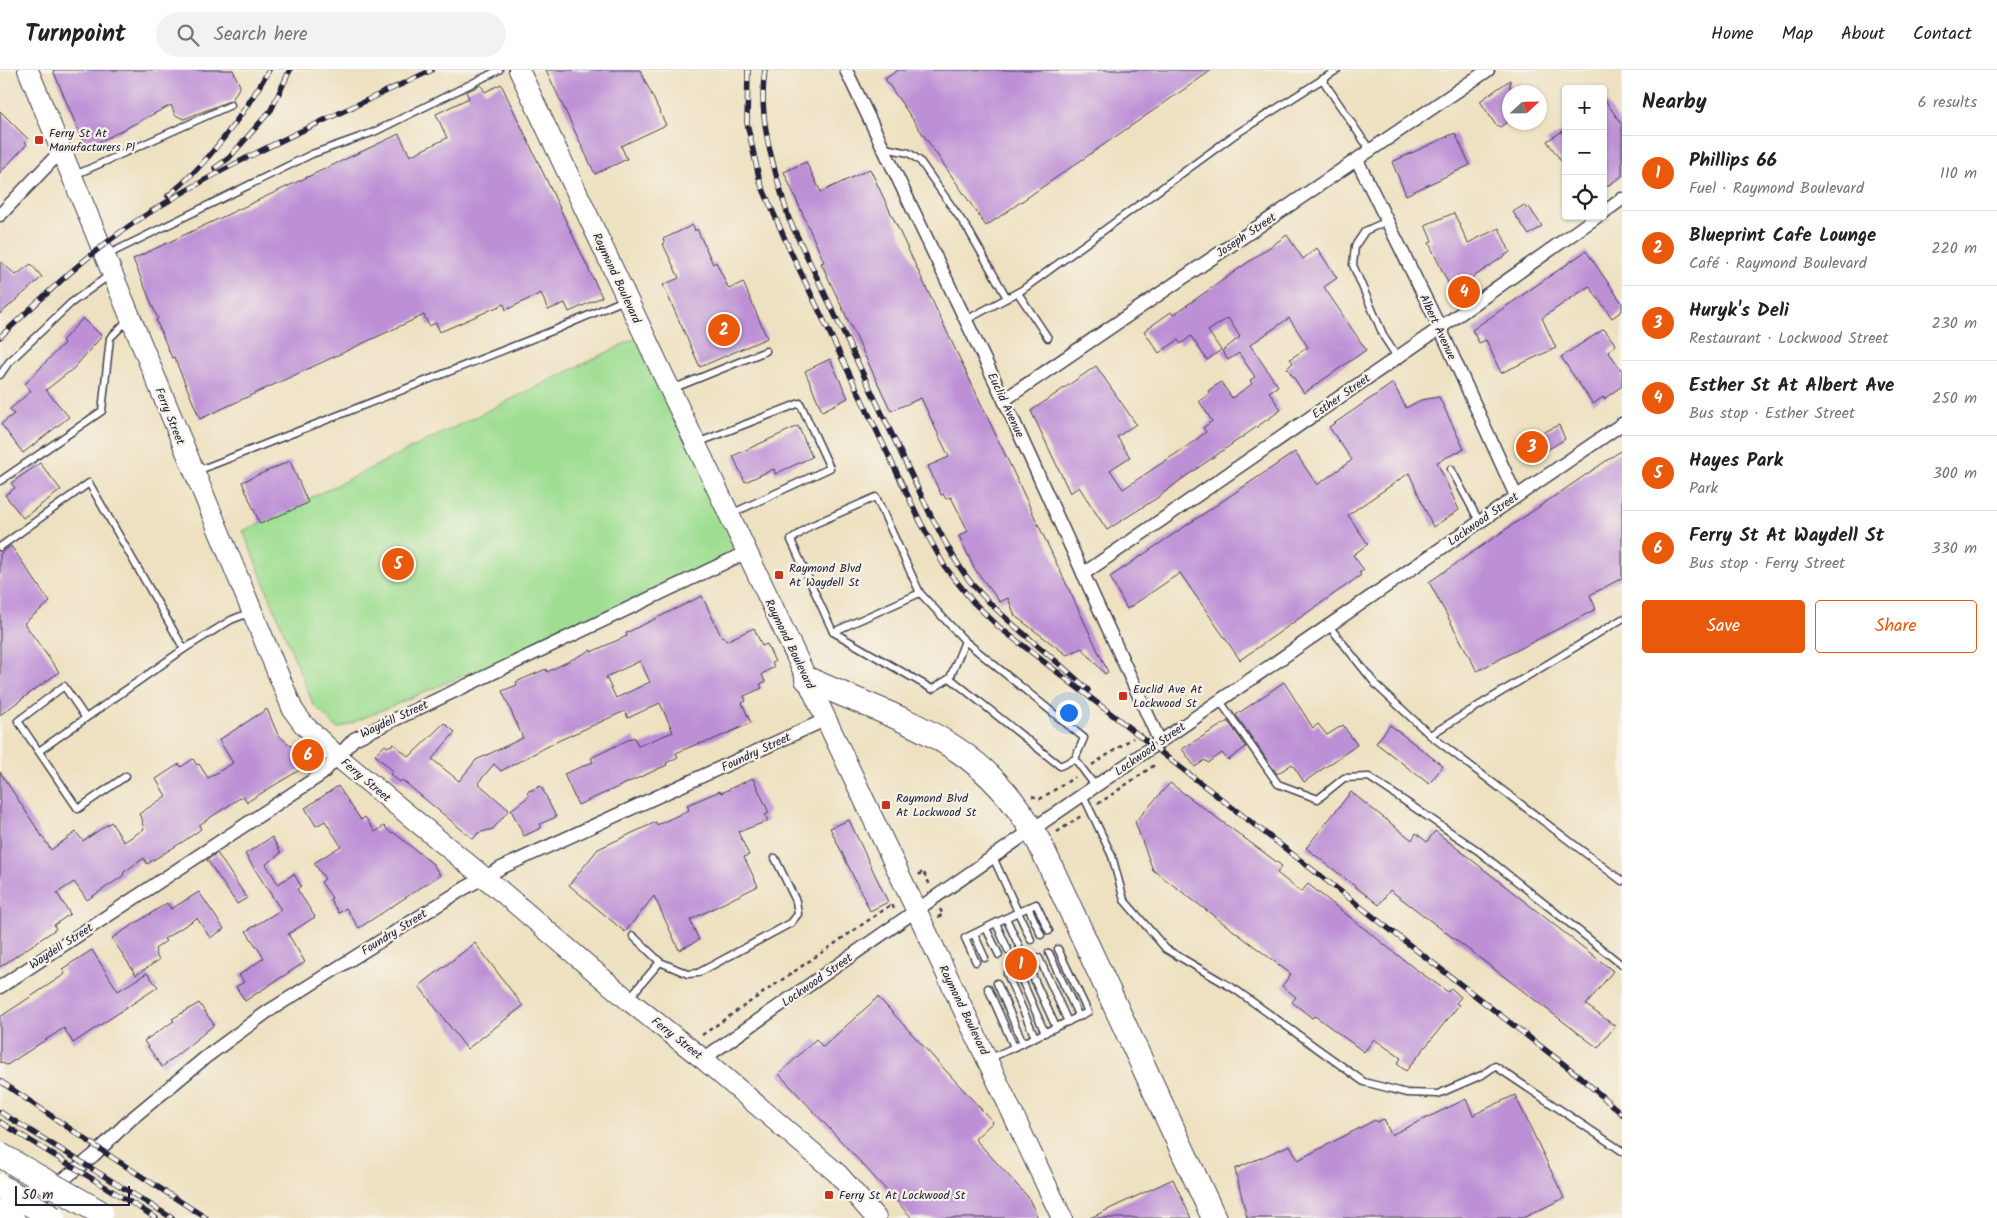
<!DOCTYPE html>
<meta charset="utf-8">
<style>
body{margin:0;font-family:Kalam,sans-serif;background:#f2f2f2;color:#222}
.controls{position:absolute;right:15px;top:15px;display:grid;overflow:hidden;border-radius:5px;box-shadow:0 1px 4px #0004}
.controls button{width:45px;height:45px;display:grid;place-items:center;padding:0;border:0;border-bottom:1px solid #e0e0e0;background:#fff;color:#222;font:25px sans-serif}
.compass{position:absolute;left:1502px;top:15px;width:45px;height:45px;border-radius:50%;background:#fff;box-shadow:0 1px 4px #0004;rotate:68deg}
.scale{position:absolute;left:15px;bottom:12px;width:115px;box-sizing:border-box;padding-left:5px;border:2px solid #22223b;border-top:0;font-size:14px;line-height:18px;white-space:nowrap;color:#22223b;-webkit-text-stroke:4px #f7f3e8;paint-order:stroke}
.you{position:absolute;left:1068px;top:642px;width:18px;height:18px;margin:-12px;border:4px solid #fff;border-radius:50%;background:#1a73e8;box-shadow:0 0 0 8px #1a73e833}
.badge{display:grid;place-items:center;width:32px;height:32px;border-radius:50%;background:#ea580c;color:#fff;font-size:16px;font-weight:700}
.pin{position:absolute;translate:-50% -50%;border:2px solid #fff;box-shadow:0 1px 5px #0006}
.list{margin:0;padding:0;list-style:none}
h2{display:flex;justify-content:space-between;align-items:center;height:65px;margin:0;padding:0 20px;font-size:21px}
h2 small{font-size:16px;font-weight:400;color:#767676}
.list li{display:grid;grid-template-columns:32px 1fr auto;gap:15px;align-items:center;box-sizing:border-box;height:75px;padding:0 20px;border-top:1px solid #e0e0e0}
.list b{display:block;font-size:19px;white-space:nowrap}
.list p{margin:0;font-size:16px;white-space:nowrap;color:#767676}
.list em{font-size:16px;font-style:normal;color:#767676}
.actions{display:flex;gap:10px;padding:15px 20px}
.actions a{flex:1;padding:11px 0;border:1px solid #ea580c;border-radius:5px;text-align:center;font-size:18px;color:#ea580c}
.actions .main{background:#ea580c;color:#fff}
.icon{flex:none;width:28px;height:28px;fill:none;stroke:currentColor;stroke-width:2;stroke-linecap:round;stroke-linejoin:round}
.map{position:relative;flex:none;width:1622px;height:1148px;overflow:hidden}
header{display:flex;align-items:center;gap:30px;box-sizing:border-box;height:70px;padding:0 25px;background:#fff;border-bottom:1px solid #e0e0e0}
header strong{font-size:24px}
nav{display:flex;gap:28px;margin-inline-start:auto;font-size:18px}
.search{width:350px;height:45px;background:#f2f2f2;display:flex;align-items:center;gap:12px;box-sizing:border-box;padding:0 18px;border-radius:28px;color:#767676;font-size:19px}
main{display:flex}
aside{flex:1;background:#fff}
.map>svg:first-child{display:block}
.green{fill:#9fde92;stroke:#608066}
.building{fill:#bd90d6;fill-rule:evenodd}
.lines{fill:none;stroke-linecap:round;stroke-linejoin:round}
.lane-casing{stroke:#413f4f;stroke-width:9}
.street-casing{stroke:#413f4f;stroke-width:15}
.primary-casing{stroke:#413f4f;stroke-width:22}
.highway-casing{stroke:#413f4f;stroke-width:26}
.path{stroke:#413f4f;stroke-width:2.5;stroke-dasharray:4 4;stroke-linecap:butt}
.lane{stroke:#fff;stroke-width:6}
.street{stroke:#fff;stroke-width:12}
.primary{stroke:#fff;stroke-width:20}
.highway{stroke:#fff;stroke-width:24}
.rail-casing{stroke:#22223b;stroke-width:5.5}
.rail{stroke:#f7f3e8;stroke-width:4;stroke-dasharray:11;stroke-linecap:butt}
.highway-bridge-casing{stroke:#413f4f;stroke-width:26;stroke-linecap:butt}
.highway-bridge{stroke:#fff;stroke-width:24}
.poi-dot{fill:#c8321e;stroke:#f7f3e8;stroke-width:2}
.labels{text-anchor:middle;stroke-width:4.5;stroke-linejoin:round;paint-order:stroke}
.poi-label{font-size:12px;fill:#22223b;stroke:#f7f3e8;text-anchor:start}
.street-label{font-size:12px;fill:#22223b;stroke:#f7f3e8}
</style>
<header>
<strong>Turnpoint</strong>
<div class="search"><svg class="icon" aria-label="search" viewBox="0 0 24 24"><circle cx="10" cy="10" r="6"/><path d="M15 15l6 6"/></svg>Search here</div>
<nav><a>Home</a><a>Map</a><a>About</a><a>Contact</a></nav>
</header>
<main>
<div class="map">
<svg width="1622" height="1148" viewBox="0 0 1622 1148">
<rect width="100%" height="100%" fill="#f7f3e8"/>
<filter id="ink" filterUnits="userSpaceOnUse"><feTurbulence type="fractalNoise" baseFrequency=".02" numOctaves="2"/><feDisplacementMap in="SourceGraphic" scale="10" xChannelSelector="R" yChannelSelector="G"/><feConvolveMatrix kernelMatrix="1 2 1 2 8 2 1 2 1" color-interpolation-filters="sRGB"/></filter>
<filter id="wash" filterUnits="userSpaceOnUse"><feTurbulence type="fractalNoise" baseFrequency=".0096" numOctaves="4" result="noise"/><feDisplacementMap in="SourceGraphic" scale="20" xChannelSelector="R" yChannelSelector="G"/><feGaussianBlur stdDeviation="1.12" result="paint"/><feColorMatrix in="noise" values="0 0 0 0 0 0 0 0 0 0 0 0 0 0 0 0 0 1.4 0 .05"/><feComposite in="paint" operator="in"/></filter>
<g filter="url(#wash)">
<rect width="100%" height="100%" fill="#eee1c1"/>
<!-- green -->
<path class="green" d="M644,264L744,486L338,659L313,634L243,461Z"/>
<g id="blocks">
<!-- building -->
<g class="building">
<path d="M53,0H233L240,16L232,30L184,49L175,45L171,35L86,79Z"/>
<path d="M546,0H640L666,55L621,76L627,89L595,104Z"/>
<path d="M898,0H1212L986,156L885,9Z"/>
<path d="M1510,10V50L1500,57L1495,54L1480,31Z"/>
<path d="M501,14L602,227L569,242L565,233L548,240L541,223L506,240L504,234L440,262L436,253L429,256L424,245L200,349L174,287L172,288L156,250L158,249L133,189L399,64L410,86L447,68L436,44L469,28L466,22L481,15L485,22Z"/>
<path d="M1603,27L1622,55V106L1603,119Z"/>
<path d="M0,41L28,69L25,72L27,74L0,103Z"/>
<path d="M1566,59V98L1547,71Z"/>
<path d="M1455,63L1470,95L1406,125L1392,92Z"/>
<path d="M806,92L821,122L870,99L1108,602L1105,604L1082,578L1067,585L1015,546L1008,528L1000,532L974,498L959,466L968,461L951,427L946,429L943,424L941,425L928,396L949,387L921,328L891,341L821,193L824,192L784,102Z"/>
<path d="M1524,135L1527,139L1529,137L1542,156L1529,165L1513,142Z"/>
<path d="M1454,143L1468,173L1499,158L1510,182L1463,214L1451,219L1429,173L1432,171L1425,155Z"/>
<path d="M693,155L695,161L697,159L713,194L716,192L729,219L743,212L767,268L700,297L663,215L679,208L663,174L665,173L663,169Z"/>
<path d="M1287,165L1303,189L1317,178L1337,208L1324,217L1366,280L1304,323L1287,298L1293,293L1290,289L1308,277L1289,248L1250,275L1278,316L1269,322L1281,340L1182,409L1157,428L1107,460L1079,417L1070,423L1031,341L1096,296L1136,354L1117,367L1130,387L1110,400L1123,419L1186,377L1206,362L1203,358L1212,351L1199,331L1210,324L1208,321L1221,312L1232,328L1252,314L1250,310L1255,307L1239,283L1228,290L1222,281L1240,267L1228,248L1208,261L1221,280L1207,290L1191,266L1181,274L1178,270L1159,283L1144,261L1171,242L1173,245Z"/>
<path d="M1586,181L1622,233V241L1612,248L1589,216L1542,248L1556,278L1501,303L1486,270L1479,273L1472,260Z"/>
<path d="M0,191L16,205L31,194L42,207L0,244Z"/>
<path d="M83,248L102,266L74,298L46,320L69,347L23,383L1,354L14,344L10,339L31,321L25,314L64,273L62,271Z"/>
<path d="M1604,259L1616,275L1608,281L1622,301V316L1604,329L1603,327L1593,334L1561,287Z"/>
<path d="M830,289L848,328L822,341L805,301Z"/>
<path d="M1393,313L1406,338L1421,330L1439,327L1464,379L1437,392L1459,440L1433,457L1409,403L1348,445L1368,474L1353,485L1364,500L1359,503L1361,505L1240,590L1180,503L1127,539L1110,507L1295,382L1317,415L1352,390L1329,357Z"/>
<path d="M1559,355L1565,369L1531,390L1522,372Z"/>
<path d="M798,356L812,387L775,404L774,399L745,412L733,386Z"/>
<path d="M1622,380V508L1590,525L1596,539L1477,601L1429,512Z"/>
<path d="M290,391L308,433L260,454L242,412Z"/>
<path d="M40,393L61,420L23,448L5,425L15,418L11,413Z"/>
<path d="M11,476L50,532L24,553L59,602L0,645V484Z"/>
<path d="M702,526L722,568L724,567L726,571L754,558L762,576L767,574L775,592L772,593L774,597L762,604L765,612L760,614L762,618L744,626L746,631L742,633L751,653L710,671L697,674L676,683L678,687L666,693L667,695L578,735L564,704L593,692L591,688L634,667L638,676L673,662L660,633L628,648L625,641L560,670L501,701L494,694L478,713L509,740L493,759L478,763L473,769L402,710L400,712L390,704L393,701L375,685L385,675L387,677L394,674L409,687L444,653L455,662L432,689L459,711L476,690L523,668L502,621L517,615L516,612L546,599L547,602L591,580V582L627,566L626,563ZM640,591L650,612L616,628L606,607Z"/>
<path d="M1284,612L1313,658L1318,654L1327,665L1343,655L1357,675L1304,712L1292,694L1277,704L1236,645Z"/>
<path d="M267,639L278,665L311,693L247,732L243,726L199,755L201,759L187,769L147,794L144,788L124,802L123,806L87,830L74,812L57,823L70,844L54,855L56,859L0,897V702L51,780L76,762L83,771L111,752L124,772L144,759L142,752L143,751L139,744L166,726L156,709L179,694L181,697L193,689L197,695L199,694L208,708L233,693L219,670Z"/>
<path d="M1228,651L1246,677L1228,690L1222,683L1208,693L1205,690L1195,697L1182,679Z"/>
<path d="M1390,655L1443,696L1429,714L1376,673Z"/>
<path d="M753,708L769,743L765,745L768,751L738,762L749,785L744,787L758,816L690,850L699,870L679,880L654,826L625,862L569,815L598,779L656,752L657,755L689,740L687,735L720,721L721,723Z"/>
<path d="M1170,713L1282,796L1277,803L1301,822L1308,814L1414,898L1448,922L1451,918L1461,927L1456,933L1459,935L1406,1001L1397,994L1401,988L1374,969L1364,982L1315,946L1312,948L1292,932L1296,927L1282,916L1291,904L1153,800L1135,752Z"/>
<path d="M338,716L361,750L365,747L375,762L384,756L391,763L393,762L433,794L440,805L359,858L346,838L339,843L330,829L332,828L321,812L325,809L314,793L341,776L325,751L316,756L305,738Z"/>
<path d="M541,716L556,747L540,754L541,758L524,766L511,740L529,726L527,722Z"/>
<path d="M1351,722L1412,770L1416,763L1427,772L1435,761L1613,901L1586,935L1615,956L1598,978L1390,820L1379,835L1306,778Z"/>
<path d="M849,750L888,832L870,841L830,758Z"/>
<path d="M272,767L281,783L266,794L278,814L294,804L301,816L297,819L315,847L288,864L305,892L245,931L236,917L244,912L239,905L264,888L246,861L281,840L245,784Z"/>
<path d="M217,783L247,828L237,834L207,790Z"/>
<path d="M199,822L224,859L210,868L197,848L164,869L166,871L155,879L156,882L155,883L159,890L136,905L112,868L167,833L171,839Z"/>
<path d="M475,873L523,936L467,979L419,916Z"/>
<path d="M92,880L118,921L147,903L158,917L73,973L64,958L7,995L0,992V947L65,904L62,899Z"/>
<path d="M878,927L993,1052L975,1069L1028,1127L1038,1148H912L779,1004L816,969L823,977Z"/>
<path d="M199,933L214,955L162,997L144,971L174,951L172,949Z"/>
<path d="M1515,1025L1564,1128L1523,1148H1247L1235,1099L1290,1075L1298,1090L1375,1050L1377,1052L1384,1049L1391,1065L1466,1029L1473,1045Z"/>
<path d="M1173,1109L1191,1148H1090Z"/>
</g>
</g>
</g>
<g filter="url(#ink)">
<use href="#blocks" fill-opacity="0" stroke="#413f4f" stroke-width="1"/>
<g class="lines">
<defs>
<g id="lane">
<path d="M1322,9L1370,80"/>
<path d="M885,78L909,83L920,91L969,161L1007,228"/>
<path d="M75,105L231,35"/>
<path d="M1387,151L1365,161L1355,176L1353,195L1384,267L1397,287"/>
<path d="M107,185L312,84L374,62L499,0"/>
<path d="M1018,223L1048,268"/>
<path d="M966,250L1022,220L1233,66L1337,0"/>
<path d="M0,305L9,292L71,233L111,204"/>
<path d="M672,319L766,281"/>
<path d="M697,373L800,333L830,398L731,444"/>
<path d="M1451,399L1479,451"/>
<path d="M197,401L557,259L624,230"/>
<path d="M0,411L102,341L110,268L128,250"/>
<path d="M0,477L89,413L184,579"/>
<path d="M1329,556L1377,616L1430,665L1622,811"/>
<path d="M833,562L920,523"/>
<path d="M950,608L965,571"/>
<path d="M1220,631L1278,714L1318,729L1344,708L1369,707L1477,780L1622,895"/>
<path d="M85,647L64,616L18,651L78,739L126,706"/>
<path d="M1430,665L1622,549"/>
<path d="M39,681L184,579L231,550L251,542"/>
<path d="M1075,689L1084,668L965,571L920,523L876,427L810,456L791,470L833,562L932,619L950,608L1060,696L1075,689L1096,717"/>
<path d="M1083,725L1112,786L1124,830L1166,879L1236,920L1364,1012L1407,1023L1438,1024L1482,1005L1495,996L1622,1081"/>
<path d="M1028,837L1041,865"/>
<path d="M1006,848L1019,876"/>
<path d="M996,853L1008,880"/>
<path d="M986,858L999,885"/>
<path d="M974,864L985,888"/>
<path d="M633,866L660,892"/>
<path d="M1031,870L1018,842L1036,834L1049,861"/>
<path d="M1049,883L1079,947"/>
<path d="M1039,888L1068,952"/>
<path d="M976,892L965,868L1018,842L993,787"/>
<path d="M1027,894L1056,957"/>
<path d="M1017,899L1045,963"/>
<path d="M1007,904L1035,967"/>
<path d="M997,913L1023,973"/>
<path d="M988,918L1014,977"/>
<path d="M630,927L660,892L688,904L698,903L791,853L798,844L796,831L775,788"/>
<path d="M989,989L1088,942L1058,879"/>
</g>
<g id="street">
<path d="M846,0L1004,330L1160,672"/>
<path d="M1357,90L1440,258L1516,426"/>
<path d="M1603,143L1622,129"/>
<path d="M0,145L61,81"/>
<path d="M1004,330L1488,0"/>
<path d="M1083,504L1440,258L1598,146"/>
<path d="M0,917L322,704L354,669L745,483"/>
<path d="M703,989L1033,759L1622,354"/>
<path d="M26,1135L54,1117L94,1085L130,1050L206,987L267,942L465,818L501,798L827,649"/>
</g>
<g id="primary">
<path d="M28,0L293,640L304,655L338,687L502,822L628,930L703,989L838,1104L876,1148"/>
<path d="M519,0C698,383 882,765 1062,1148"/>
</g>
<path id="highway" d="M807,609C906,653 985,670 1040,774L1214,1148"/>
</defs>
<!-- lane casing -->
<use href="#lane" class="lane-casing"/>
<!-- street casing -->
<use href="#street" class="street-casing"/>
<!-- primary casing -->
<use href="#primary" class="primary-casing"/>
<!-- highway casing -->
<use href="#highway" class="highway-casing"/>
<!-- path -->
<g class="path">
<path d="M1092,695L1133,668"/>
<path d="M1032,726L1040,729L1075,707"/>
<path d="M1098,734L1156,694"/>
<path d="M1057,762L1081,746"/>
<path d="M919,805L923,801L930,815"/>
<path d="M938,847L943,845L940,839"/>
<path d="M702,965L892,834L894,839"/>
</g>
<!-- lane -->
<use href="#lane" class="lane"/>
<!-- street -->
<use href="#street" class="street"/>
<!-- primary -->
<use href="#primary" class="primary"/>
<!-- highway -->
<use href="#highway" class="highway"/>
<defs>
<g id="rail">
<path d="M748,0L747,53L760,112L788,176L921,453L945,497L973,532L999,557L1579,1006L1622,1044"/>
<path d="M765,0C757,51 775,101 789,149L931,446C944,469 956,495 973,515C1007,554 1051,584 1088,620"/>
<path d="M215,98L229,88L271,40L290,0"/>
<path d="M168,126C207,95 244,44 269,0"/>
<path d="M0,267C43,227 86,185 135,152C228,91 332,47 432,0"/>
<path d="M0,1011L110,1086L206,1148"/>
<path d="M0,1042L172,1148"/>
<path d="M0,1052L156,1148"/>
</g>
</defs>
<!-- rail casing -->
<use href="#rail" class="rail-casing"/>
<!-- rail -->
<use href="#rail" class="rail"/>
<defs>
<g id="highway-bridge">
<path d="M0,1085L101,1143"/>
<path d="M0,1116L53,1148"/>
<path d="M0,1141L12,1148"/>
</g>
</defs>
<!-- highway-bridge casing -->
<use href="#highway-bridge" class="highway-bridge-casing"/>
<!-- highway-bridge -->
<use href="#highway-bridge" class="highway-bridge"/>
</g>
</g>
<!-- markers -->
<g class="poi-dot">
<rect x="34" y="65" width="10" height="10" rx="2.5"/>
<rect x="774" y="500" width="10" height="10" rx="2.5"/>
<rect x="1118" y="621" width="10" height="10" rx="2.5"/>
<rect x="881" y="730" width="10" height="10" rx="2.5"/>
<rect x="824" y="1120" width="10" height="10" rx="2.5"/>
</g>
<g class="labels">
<!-- poi labels -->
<g class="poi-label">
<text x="49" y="67">Ferry St At<tspan x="49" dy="14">Manufacturers Pl</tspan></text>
<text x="789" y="502">Raymond Blvd<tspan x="789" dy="14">At Waydell St</tspan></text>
<text x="1133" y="623">Euclid Ave At<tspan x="1133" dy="14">Lockwood St</tspan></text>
<text x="896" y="732">Raymond Blvd<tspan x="896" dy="14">At Lockwood St</tspan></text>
<text x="839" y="1129">Ferry St At Lockwood St</text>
</g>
<!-- street labels -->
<g class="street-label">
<text transform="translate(1246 165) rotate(-34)" y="4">Joseph Street</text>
<text transform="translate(617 208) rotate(65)" y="4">Raymond Boulevard</text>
<text transform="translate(1438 257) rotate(65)" y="4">Albert Avenue</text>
<text transform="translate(1341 326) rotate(-35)" y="4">Esther Street</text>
<text transform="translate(1006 335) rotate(65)" y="4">Euclid Avenue</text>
<text transform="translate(170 346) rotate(68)" y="4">Ferry Street</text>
<text transform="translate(1483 449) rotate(-35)" y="4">Lockwood Street</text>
<text transform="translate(790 574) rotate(64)" y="4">Raymond Boulevard</text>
<text transform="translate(394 649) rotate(-25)" y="4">Waydell Street</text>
<text transform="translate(1150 679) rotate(-35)" y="4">Lockwood Street</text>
<text transform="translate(756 682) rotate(-25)" y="4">Foundry Street</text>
<text transform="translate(366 710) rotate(40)" y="4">Ferry Street</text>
<text transform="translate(394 862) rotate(-32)" y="4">Foundry Street</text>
<text transform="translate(61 876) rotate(-33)" y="4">Waydell Street</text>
<text transform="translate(817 910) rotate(-35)" y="4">Lockwood Street</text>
<text transform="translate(964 940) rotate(64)" y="4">Raymond Boulevard</text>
<text transform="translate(677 968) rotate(38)" y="4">Ferry Street</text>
</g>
</g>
</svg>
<div class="controls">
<button>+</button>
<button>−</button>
<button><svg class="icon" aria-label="locate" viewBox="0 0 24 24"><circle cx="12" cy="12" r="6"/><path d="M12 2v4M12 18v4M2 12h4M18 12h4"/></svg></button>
</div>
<svg class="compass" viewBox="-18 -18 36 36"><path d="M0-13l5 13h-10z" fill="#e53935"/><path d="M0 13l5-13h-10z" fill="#767676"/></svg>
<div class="scale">50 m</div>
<div class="you"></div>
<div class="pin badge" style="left:1021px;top:894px">1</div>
<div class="pin badge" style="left:724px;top:260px">2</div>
<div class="pin badge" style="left:1532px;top:377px">3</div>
<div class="pin badge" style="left:1464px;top:222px">4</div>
<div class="pin badge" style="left:398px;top:494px">5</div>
<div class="pin badge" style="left:308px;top:685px">6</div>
</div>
<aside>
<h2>Nearby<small>6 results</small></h2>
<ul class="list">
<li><span class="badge">1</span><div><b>Phillips 66</b><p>Fuel · Raymond Boulevard</p></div><em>110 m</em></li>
<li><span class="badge">2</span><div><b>Blueprint Cafe Lounge</b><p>Café · Raymond Boulevard</p></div><em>220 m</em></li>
<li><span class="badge">3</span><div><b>Huryk's Deli</b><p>Restaurant · Lockwood Street</p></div><em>230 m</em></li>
<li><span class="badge">4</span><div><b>Esther St At Albert Ave</b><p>Bus stop · Esther Street</p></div><em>250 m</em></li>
<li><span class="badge">5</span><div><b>Hayes Park</b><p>Park</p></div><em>300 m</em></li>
<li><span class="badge">6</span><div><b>Ferry St At Waydell St</b><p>Bus stop · Ferry Street</p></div><em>330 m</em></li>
</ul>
<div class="actions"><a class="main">Save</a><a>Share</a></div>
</aside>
</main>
